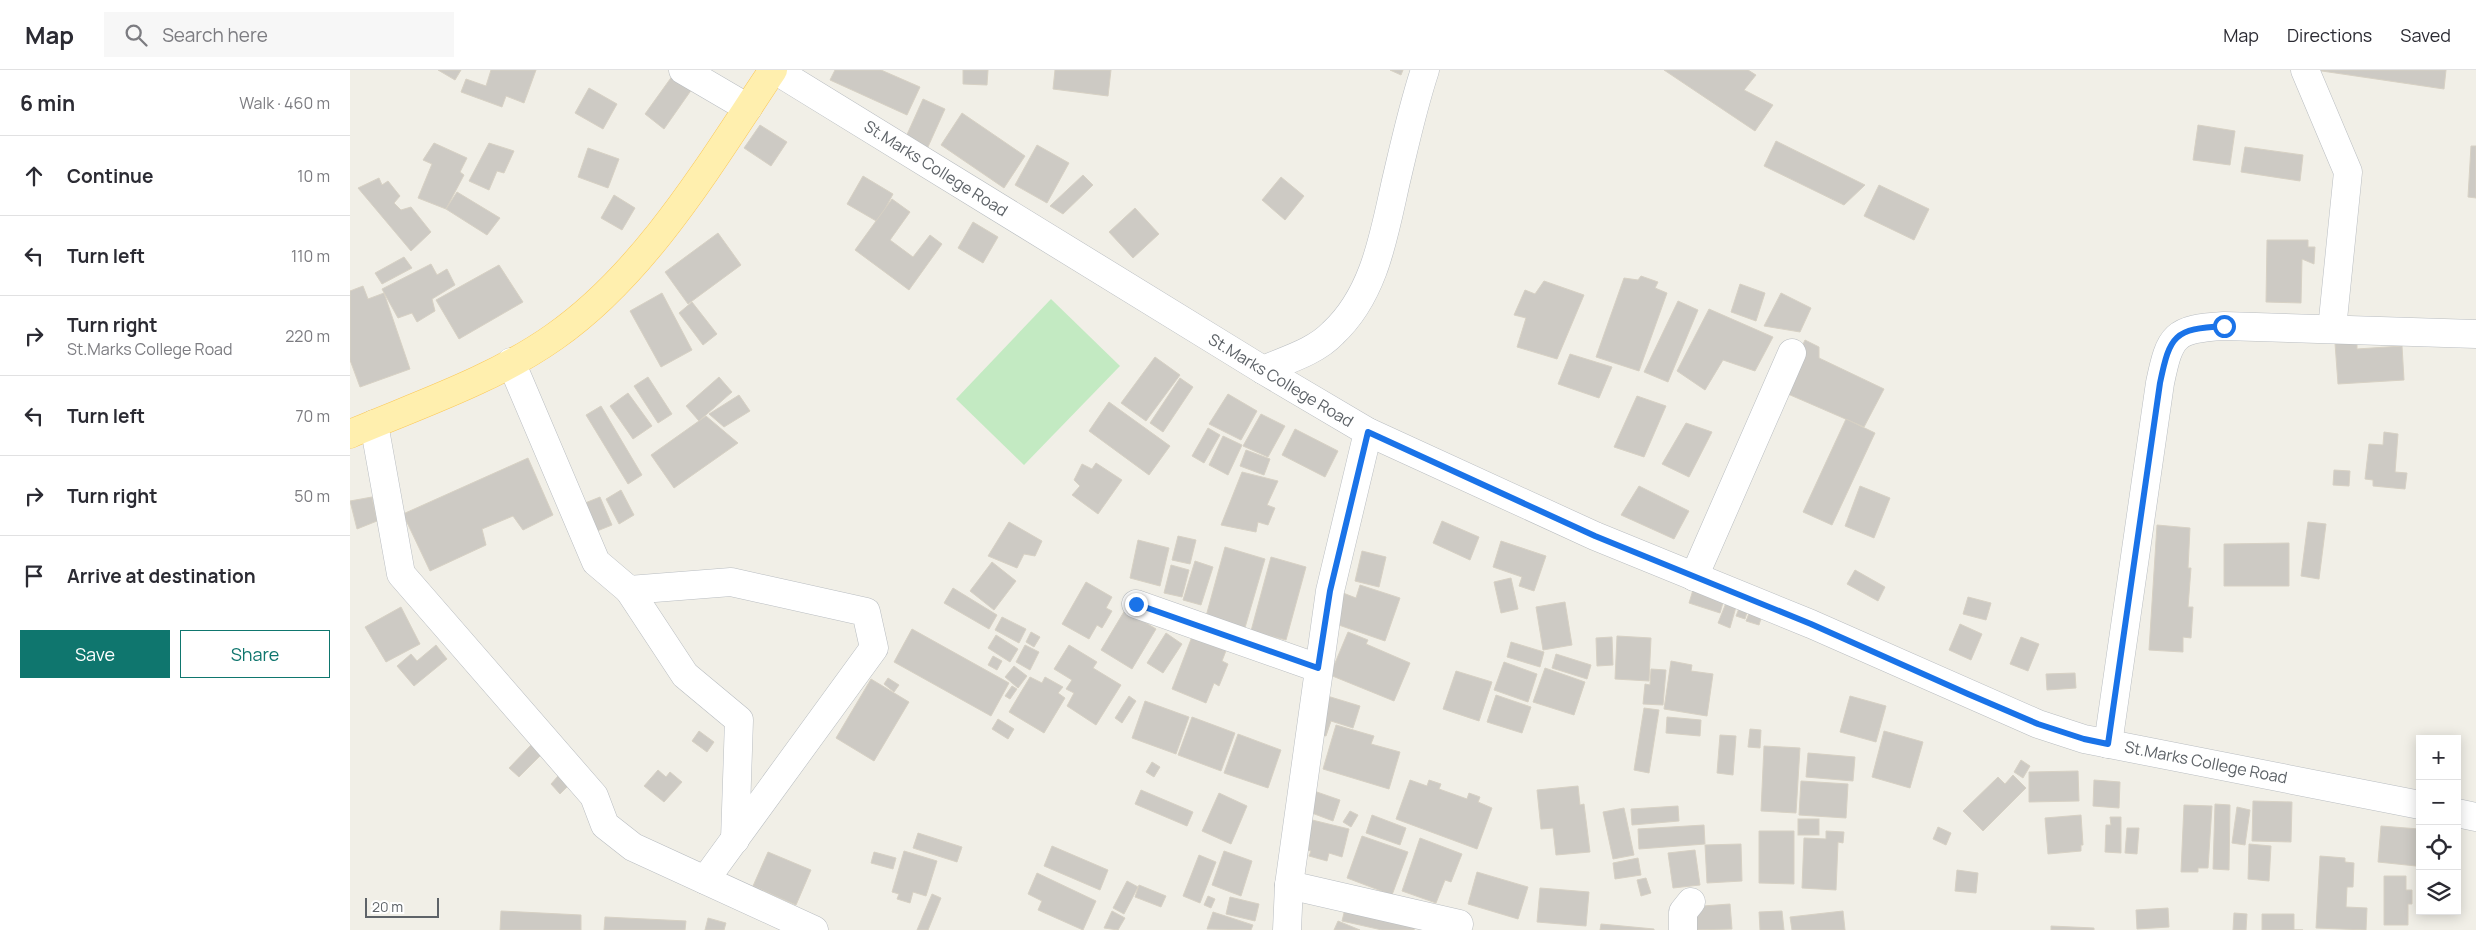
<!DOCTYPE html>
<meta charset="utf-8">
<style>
body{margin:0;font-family:Manrope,sans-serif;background:#f7f7f7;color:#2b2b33}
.controls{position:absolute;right:15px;bottom:15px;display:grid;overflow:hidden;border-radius:0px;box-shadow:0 2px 12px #0003}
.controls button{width:45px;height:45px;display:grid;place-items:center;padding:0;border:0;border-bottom:1px solid #e1e1e2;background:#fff;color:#2b2b33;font:25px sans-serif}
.scale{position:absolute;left:15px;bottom:12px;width:74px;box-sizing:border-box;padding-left:5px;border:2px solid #5e6368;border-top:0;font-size:14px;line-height:18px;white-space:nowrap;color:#5e6368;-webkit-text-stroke:4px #fff;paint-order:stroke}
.stop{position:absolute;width:15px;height:15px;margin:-11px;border:4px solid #1a73e8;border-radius:50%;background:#fff}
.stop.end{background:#1a73e8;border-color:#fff;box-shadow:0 1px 5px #0008}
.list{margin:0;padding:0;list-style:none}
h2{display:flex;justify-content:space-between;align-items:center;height:65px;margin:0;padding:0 20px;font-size:21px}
h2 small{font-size:16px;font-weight:400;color:#7c7c81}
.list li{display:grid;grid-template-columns:32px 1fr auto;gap:15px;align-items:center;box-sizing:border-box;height:80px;padding:0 20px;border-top:1px solid #e1e1e2}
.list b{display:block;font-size:19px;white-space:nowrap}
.list p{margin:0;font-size:16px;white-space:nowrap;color:#7c7c81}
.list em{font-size:16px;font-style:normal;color:#7c7c81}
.actions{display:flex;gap:10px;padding:15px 20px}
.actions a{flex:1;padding:11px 0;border:1px solid #0f766e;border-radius:0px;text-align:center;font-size:18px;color:#0f766e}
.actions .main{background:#0f766e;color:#fff}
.icon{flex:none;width:28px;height:28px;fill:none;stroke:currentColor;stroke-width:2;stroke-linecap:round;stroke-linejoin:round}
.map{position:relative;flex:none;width:2126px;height:860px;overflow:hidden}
header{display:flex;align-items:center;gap:30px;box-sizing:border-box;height:70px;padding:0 25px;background:#fff;border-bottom:1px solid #e1e1e2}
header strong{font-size:24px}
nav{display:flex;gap:28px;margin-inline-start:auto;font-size:18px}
.search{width:350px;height:45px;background:#f7f7f7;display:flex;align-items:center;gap:12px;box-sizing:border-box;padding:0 18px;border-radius:0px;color:#7c7c81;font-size:19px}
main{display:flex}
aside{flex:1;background:#fff}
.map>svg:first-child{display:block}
.green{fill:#c3eac2}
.building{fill:#cdcac4;stroke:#d7d1c4}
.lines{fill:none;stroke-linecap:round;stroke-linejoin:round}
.minor-casing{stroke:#b9bdc1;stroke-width:29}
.major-casing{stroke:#fcc855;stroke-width:29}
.minor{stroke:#fff;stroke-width:28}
.major{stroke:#ffefae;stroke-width:28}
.route{stroke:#1a73e8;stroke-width:6}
.labels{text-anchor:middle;stroke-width:4;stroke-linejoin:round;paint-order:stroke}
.street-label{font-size:16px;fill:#5e6368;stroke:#fff}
</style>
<header>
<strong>Map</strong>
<div class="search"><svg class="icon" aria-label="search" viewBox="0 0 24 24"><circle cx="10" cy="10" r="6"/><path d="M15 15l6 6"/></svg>Search here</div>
<nav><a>Map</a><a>Directions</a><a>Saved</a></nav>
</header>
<main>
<aside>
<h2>6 min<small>Walk · 460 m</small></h2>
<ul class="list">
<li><svg class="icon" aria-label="ahead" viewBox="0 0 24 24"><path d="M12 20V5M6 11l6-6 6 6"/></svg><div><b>Continue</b></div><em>10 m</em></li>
<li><svg class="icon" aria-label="left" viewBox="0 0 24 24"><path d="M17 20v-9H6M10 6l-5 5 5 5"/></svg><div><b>Turn left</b></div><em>110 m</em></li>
<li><svg class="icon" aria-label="right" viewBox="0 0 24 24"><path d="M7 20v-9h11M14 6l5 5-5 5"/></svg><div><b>Turn right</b><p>St.Marks College Road</p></div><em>220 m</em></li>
<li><svg class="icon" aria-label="left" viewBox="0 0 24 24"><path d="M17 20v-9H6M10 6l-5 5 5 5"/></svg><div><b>Turn left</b></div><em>70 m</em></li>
<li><svg class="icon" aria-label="right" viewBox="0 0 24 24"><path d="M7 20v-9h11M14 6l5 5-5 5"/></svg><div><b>Turn right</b></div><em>50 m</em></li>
<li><svg class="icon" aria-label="arrive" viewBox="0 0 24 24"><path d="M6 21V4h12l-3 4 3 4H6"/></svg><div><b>Arrive at destination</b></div></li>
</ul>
<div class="actions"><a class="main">Save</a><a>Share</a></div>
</aside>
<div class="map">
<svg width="2126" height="860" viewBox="0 0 2126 860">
<rect width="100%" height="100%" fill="#f1efe7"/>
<!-- green -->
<path class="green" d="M701,229L770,296L674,395L606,329Z"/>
<!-- building -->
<g class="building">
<path d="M88,0H111L105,10Z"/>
<path d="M141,0H186L174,33L156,26L152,37L111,22L116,9L136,16Z"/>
<path d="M485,0H531L570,17L557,45L480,10Z"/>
<path d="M613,0H638L637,15L613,14Z"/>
<path d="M705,0H761L758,26L703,19Z"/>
<path d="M1040,0H1053L1051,5Z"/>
<path d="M1314,0H1398L1406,5L1394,20L1423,35L1405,61Z"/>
<path d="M1965,0H2096L2094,19Z"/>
<path d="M323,5L342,19L314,59L295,44Z"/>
<path d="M239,18L267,34L253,59L225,43Z"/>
<path d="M573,29L595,39L577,79L555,69Z"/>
<path d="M612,43L675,86L654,118L591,75Z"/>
<path d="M410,55L437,72L421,96L394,78Z"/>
<path d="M1848,55L1885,61L1880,95L1843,90Z"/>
<path d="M1426,71L1515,115L1494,135L1414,96Z"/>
<path d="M84,73L117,88L110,102L114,105L96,139L68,128L82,94L73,90Z"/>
<path d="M139,73L164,81L154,103L147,101L139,120L119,111Z"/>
<path d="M687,75L719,93L697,133L665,115Z"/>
<path d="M2121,76H2126V128L2118,127Z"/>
<path d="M1895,77L1953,85L1950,111L1891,102Z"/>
<path d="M238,78L269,89L258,118L228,107Z"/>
<path d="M733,105L743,115L713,144L700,136Z"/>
<path d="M513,106L543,124L528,152L497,134Z"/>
<path d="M931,107L954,126L935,150L912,130Z"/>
<path d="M29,108L32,115L38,111L50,126L44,133L51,140L61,137L81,162L61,181L8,118Z"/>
<path d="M1529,115L1579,139L1564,170L1514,146Z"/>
<path d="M107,122L150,148L137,165L96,139Z"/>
<path d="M264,125L285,138L272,160L251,148Z"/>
<path d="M542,129L560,142L540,170L563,187L580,165L592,174L559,220L505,180Z"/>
<path d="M785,138L809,164L783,188L759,162Z"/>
<path d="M623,152L648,167L633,193L608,178Z"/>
<path d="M368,163L391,195L338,234L315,202Z"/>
<path d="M1917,170H1958V177H1965L1964,194L1952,189L1951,233L1916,232Z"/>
<path d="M54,187L62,198L32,214L25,203Z"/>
<path d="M81,194L87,205L97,199L105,215L82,229L85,241L67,252L62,243L48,248L32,219Z"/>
<path d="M149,195L173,232L109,269L86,230Z"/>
<path d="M1291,206L1308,212L1305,218L1317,223L1289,301L1246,287L1274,208L1288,210Z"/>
<path d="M1194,211L1234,225L1207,289L1167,277L1176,248L1164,245L1175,220L1185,224Z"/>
<path d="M1390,214L1415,223L1406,251L1381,242Z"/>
<path d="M13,216L18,229L34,223L60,299L10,317L0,290V221Z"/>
<path d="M312,223L342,280L311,297L280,241Z"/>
<path d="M1431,223L1461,238L1450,262L1414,256Z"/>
<path d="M1328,231L1348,240L1318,312L1294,302Z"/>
<path d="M342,232L367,264L353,275L329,243Z"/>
<path d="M1359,239L1423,267L1405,301L1373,290L1355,320L1327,301Z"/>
<path d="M1455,270L1469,277V288L1534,319L1514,357L1431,321Z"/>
<path d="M2007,271V279L2052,276L2054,310L1988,314L1985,273Z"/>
<path d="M1220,284L1262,297L1249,328L1208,314Z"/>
<path d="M805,287L830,305L796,351L771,333Z"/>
<path d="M298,307L322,344L308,353L284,316Z"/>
<path d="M369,307L382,322L349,351L336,336Z"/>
<path d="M830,308L843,317L813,362L800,353Z"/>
<path d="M278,323L302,356L283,369L260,336Z"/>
<path d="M878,324L907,341L891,370L859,354Z"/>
<path d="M389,325L400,341L374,357L359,344Z"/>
<path d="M1287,326L1316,336L1294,387L1264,377Z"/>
<path d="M759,332L820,376L799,405L739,361Z"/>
<path d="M251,336L292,405L278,414L236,345Z"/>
<path d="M911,344L935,356L918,387L893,376Z"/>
<path d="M356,346L388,373L324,418L301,385Z"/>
<path d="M1496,349L1525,363L1482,455L1453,442Z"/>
<path d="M1336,353L1362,362L1339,407L1312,394Z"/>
<path d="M858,358L870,365L854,393L842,386Z"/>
<path d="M945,359L988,381L975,407L932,385Z"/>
<path d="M2034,362L2048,364L2045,402L2057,403L2055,419L2023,416V410L2015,409L2019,374L2033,375Z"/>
<path d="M873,366L892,375L878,405L859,395Z"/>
<path d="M896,380L920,389L914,405L890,396Z"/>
<path d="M178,388L203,445L173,460L163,446L132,459L136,475L80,501L53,444Z"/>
<path d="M746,393L772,410L748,444L722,425L730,416L724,410L732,394L742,399Z"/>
<path d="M1984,400L2000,401L1999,416L1983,415Z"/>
<path d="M892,402L928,411L917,435L925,438L918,455L908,452L906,462L871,455Z"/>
<path d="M1289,416L1339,441L1324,469L1271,445Z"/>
<path d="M1510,416L1540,428L1524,468L1495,456Z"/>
<path d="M271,420L284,445L269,454L256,429Z"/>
<path d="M22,427L27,451L7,459L0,431Z"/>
<path d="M250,427L262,455L242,463L230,435Z"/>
<path d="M1092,451L1129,467L1120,490L1083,473Z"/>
<path d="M659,452L692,471L685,486L674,484L667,498L638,486Z"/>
<path d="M1958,452L1976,454L1969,509L1951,506Z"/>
<path d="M1807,455L1840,458L1838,498H1841L1838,537H1843L1841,568L1833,567V582L1799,580Z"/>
<path d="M828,466L846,470L840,494L822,490Z"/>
<path d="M788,470L819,478L810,516L780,508Z"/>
<path d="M1151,471L1196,486L1184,521L1169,516L1172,507L1143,497Z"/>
<path d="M1939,473V516H1874V474Z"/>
<path d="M875,477L915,489L894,561L855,550Z"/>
<path d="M1012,481L1036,487L1029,517L1005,511Z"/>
<path d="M921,487L956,497L936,570L901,561Z"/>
<path d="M845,491L863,497L851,535L833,530Z"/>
<path d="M642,492L666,511L644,540L620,521Z"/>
<path d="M821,495L839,500L832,527L814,523Z"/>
<path d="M1505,500L1535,517L1528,531L1497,514Z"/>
<path d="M1161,508L1168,539L1151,543L1144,512Z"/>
<path d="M736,512L762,527L756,538L762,541L752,558L747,555L739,569L712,554Z"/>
<path d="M1010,515L1050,528L1035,571L983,553L993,523L1006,528Z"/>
<path d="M603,518L647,545L639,559L594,533Z"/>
<path d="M1343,520L1374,529L1370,543L1339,533Z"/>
<path d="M1618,527L1641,533L1636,550L1613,544Z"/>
<path d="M1215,532L1222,575L1193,580L1186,537Z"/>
<path d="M1376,533L1386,537L1380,558L1368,553Z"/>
<path d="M1390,536L1398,539L1395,549L1386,546Z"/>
<path d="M51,537L70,574L36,592L15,557Z"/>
<path d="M775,540L806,559L782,599L751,580Z"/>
<path d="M1400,541L1412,545L1409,555L1396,551Z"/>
<path d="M652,547L676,559L669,573L645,560Z"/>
<path d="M1610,554L1632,564L1621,590L1599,580Z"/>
<path d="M562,559L659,613L641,646L544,592Z"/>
<path d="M681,562L690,567L684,577L676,572Z"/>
<path d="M998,562L1018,570L1016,574L1060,593L1044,631L980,605Z"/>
<path d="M816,563L832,574L813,603L797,593Z"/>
<path d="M843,564L877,578L872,591L878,594L869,616L864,613L856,633L822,619Z"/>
<path d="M646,565L668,579L660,592L638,578Z"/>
<path d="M1267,566L1301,568L1299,611L1265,609Z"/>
<path d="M1262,567L1263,595L1247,596L1246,568Z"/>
<path d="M1671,567L1689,574L1678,601L1660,594Z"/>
<path d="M1161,572L1194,582L1190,597L1157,587Z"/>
<path d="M86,575L97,589L64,616L47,596L61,584L67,591Z"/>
<path d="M675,575L689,582L680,600L666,592Z"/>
<path d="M719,575L747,592L743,598L771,615L746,655L717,636L724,623L716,619L722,610L704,599Z"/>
<path d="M1206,584L1241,595L1237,609L1202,598Z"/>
<path d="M643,586L652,591L647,600L638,595Z"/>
<path d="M1321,591L1342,595L1341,601L1363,604L1357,646L1314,639Z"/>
<path d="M1154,592L1187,604L1178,632L1144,620Z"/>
<path d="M664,596L677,606L668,618L655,607Z"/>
<path d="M1195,598L1235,612L1224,645L1183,632Z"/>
<path d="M1301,599L1316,600L1313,635L1293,634L1295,614L1300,615Z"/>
<path d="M1106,601L1142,612L1129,651L1093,639Z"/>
<path d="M1725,603L1726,618L1697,620L1696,604Z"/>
<path d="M680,607L692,613L695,607L713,617L708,623L715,628L694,663L659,642Z"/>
<path d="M538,608L549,615L544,622L534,614Z"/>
<path d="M521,609L559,632L524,691L486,668Z"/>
<path d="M662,616L667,619L660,629L655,626Z"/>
<path d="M974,625L1010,636L1003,658L981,651L976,666L962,662Z"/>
<path d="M1146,625L1181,637L1172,663L1137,652Z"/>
<path d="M779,626L786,631L772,653L765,648Z"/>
<path d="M1500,626L1536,636L1526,672L1490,662Z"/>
<path d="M795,631L839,647L826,684L782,668Z"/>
<path d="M1294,638L1309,640L1299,703L1284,700Z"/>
<path d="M842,647L885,663L871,701L828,685Z"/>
<path d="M1317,647L1351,650L1350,666L1316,663Z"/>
<path d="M648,649L664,659L658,669L642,659Z"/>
<path d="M986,655L1024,666L1021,674L1050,682L1039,719L973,699Z"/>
<path d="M1400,659L1411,660L1410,678L1398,677Z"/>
<path d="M349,661L364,672L357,682L342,671Z"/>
<path d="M1534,661L1573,672L1560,718L1522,707Z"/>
<path d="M888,664L931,680L918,718L874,703Z"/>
<path d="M1370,665L1386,666L1383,705L1367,703Z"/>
<path d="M181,675L191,685L169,707L159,698Z"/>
<path d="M1414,676L1450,678L1446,743L1411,741Z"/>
<path d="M1458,683L1505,687L1503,711L1456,707Z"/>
<path d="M1671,690L1680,696L1673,708L1664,702Z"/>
<path d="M802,692L810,697L804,707L796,702Z"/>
<path d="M308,700L316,707L320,702L332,712L314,732L294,716Z"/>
<path d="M1728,701L1729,731L1679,732V702Z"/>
<path d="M1663,705L1676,718L1633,761L1613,741L1648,707L1655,714Z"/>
<path d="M208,706L218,716L210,724L201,714Z"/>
<path d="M1060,710L1077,716L1079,710L1091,714L1089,719L1117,729L1119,723L1130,727L1128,732L1142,738L1127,779L1046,749Z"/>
<path d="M1744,710L1770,712L1769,738L1743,736Z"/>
<path d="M1451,711L1498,714L1496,748L1449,745Z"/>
<path d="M1228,716L1230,735L1234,734L1240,782L1206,785L1203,758L1191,759L1187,720Z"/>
<path d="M791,720L843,742L837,756L785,734Z"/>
<path d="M961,720L990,730L983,751L954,740Z"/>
<path d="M869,723L897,736L881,774L852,761Z"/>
<path d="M1903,731L1942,732L1941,772L1902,771Z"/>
<path d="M1865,734L1880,735L1879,800L1863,799Z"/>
<path d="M1834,735L1862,736L1858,798H1848V802H1831Z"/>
<path d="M1328,736L1329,751L1282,755L1281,739Z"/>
<path d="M1887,737L1900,740L1895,775L1882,773Z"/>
<path d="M1274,738L1284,785L1263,789L1253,742Z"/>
<path d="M1000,741L1008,745L1001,757L993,752Z"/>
<path d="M1022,745L1056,758L1050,775L1016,763Z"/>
<path d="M1731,745L1733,775H1731V781L1698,784L1695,748Z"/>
<path d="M1760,747H1771V783L1755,782L1756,755H1761Z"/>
<path d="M954,748L999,759L992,787L979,783L977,791L959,786L961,781L947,777Z"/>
<rect x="1448" y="749" width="21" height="16"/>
<path d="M1354,755L1355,774L1289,779L1288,759Z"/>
<path d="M2031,756L2069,759L2066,796L2028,792Z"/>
<path d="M1588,757L1601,763L1596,775L1583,769Z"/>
<path d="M1777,758H1789L1787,784L1775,783Z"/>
<path d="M1409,761H1444V814L1409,813Z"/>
<path d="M1476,761L1494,762L1493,773L1488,772L1486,820L1452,818L1454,768L1476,769Z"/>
<path d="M568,763L612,777L607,792L563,778Z"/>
<path d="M1012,766L1058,782L1042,825L997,808Z"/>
<path d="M1070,768L1112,784L1101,812L1095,810L1086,833L1052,821Z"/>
<path d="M1391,774L1392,811L1357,813L1355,775Z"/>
<path d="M1899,774L1921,776L1919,811L1898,809Z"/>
<path d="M702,776L758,800L750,820L694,796Z"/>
<path d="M1345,780L1350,815L1323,818L1318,783Z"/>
<path d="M554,781L587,791L576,826L563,822L560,833L547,829L549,824L542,822Z"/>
<path d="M874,781L902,791L891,826L862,815Z"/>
<path d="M418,782L461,800L446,835L403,816Z"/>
<path d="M524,782L546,788L543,799L521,793Z"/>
<path d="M849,785L866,792L850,833L833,826Z"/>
<path d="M1970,786L1995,788V792L2004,793L2003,817H1997L1996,837L2017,838L2016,860L1966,858Z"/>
<path d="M1288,788L1291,805L1265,809L1263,793Z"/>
<path d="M1607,800L1628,803L1626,823L1605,821Z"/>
<path d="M1127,802L1178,817L1168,849L1118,834Z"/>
<path d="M687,803L746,831L733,860L688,840L692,831L678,824Z"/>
<path d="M2034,806H2056V820H2062V834H2058V855H2034Z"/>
<path d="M1296,808L1301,823L1291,826L1287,810Z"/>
<path d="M777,811L788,817L774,844L763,838Z"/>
<path d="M789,815L816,826L811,837L785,827Z"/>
<path d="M1190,818L1239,822L1236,856L1187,852Z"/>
<path d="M582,824L591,828L578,860H567Z"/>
<path d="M858,826L865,829L861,838L854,835Z"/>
<path d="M880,827L909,834L905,851L876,844Z"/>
<path d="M997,831L1066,848L1064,860H1032L992,851Z"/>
<path d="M1380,834L1382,859L1341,860L1339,837Z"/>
<path d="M1818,838L1819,857L1787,859L1786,840Z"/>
<path d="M151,841L231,845V860H150Z"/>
<path d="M762,841L775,848L768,860L754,858Z"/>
<path d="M1432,841L1434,860H1410L1409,842Z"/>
<path d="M1493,841L1495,860H1442L1440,847Z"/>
<path d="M863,842L903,855L901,860L857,859Z"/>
<path d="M1884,843L1897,844L1896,860H1883Z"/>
<path d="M1912,844H1944V860H1953H1912Z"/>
<path d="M255,847L336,851L335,860H254Z"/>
<path d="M358,848L376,853L374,860H355Z"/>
<path d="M988,851L1010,860H984Z"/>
<path d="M1251,854L1304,859V860H1250Z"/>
<path d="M1701,856L1744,858V860H1701Z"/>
</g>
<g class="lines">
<defs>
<g id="minor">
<path d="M333,0L398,38"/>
<path d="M425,0L913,300L1018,362L1245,466L1461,554L1688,654L1734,669L2070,735"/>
<path d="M1955,0L1998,102L1982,259"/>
<path d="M161,292L246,492L279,520L381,512L516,542L524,578L355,810"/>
<path d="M913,300C936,290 965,282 983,263C1025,224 1034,164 1046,111C1055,73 1063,36 1075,0"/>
<path d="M24,354L51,504L244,726L255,755L283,777L464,860"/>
<path d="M1344,507L1442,283"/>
<path d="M279,520L335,605L389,650L385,770"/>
<path d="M786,534L968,598"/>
<path d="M1758,674L1810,313C1820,265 1824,259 1874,256L2126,264"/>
<path d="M2107,743L2126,747"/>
<path d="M939,815L1109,854"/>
<path d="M937,860L939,815L980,521L1018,362"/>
<path d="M1333,860V842L1341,832"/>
</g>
<path id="major" d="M0,364C68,335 143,310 204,267C297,202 361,92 423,0"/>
</defs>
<!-- minor casing -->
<use href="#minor" class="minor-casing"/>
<!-- major casing -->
<use href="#major" class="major-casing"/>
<!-- minor -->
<use href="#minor" class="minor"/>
<!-- major -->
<use href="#major" class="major"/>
</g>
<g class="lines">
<!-- route -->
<path class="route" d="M786,534L968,598L980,521L1018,362L1245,466L1461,554L1618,624L1688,654L1734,669L1758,674L1810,313C1820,265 1824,259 1874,256"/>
</g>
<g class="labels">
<!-- street labels -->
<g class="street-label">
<text transform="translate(586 98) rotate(32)" y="6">St.Marks College Road</text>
<text transform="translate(931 310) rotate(31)" y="6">St.Marks College Road</text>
<text transform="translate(1856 692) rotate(11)" y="6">St.Marks College Road</text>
</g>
</g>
</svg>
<div class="controls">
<button>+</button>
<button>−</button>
<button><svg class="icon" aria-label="locate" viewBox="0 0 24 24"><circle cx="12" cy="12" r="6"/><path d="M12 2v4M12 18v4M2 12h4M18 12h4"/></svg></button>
<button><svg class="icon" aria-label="layers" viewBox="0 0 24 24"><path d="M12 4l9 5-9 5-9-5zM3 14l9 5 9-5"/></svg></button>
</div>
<div class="scale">20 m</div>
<div class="stop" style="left:1874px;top:256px"></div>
<div class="stop end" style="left:786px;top:534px"></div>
</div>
</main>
